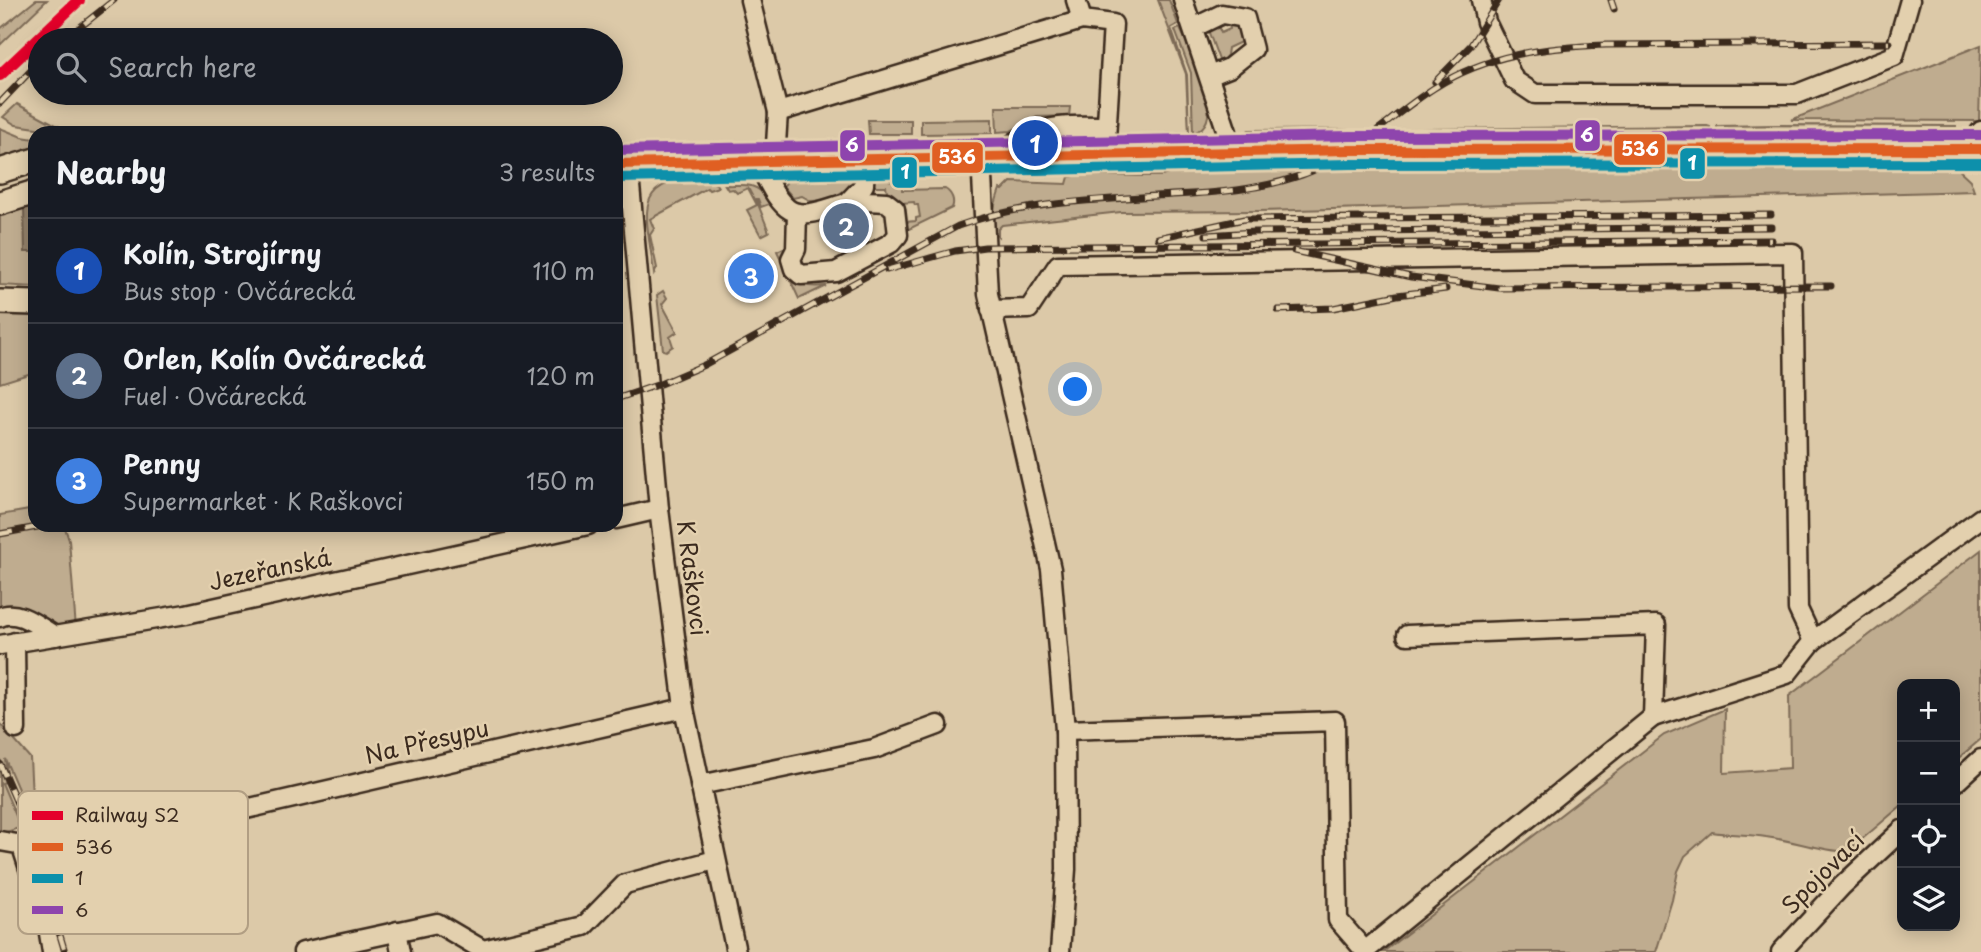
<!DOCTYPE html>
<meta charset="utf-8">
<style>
body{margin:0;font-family:"Playpen Sans",sans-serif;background:#20242c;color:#f1f3f6}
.controls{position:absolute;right:21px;bottom:21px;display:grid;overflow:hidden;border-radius:14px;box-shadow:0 4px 18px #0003}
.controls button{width:63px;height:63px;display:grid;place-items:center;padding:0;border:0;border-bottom:2px solid #363941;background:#171b24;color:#f1f3f6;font:35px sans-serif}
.you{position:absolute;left:1076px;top:390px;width:24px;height:24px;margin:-18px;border:5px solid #fff;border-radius:50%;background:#1a73e8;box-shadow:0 0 0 10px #1a73e833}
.badge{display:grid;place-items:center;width:46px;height:46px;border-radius:50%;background:#0b8043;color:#fff;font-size:23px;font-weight:700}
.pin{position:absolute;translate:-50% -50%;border:4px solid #fff;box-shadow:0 2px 7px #0006}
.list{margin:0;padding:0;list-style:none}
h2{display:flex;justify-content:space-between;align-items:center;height:91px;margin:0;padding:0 28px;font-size:30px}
h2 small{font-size:23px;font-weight:400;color:#9ea1a6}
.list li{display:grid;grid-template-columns:46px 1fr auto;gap:21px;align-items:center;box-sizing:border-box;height:105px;padding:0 28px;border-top:2px solid #363941}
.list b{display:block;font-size:26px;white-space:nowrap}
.list p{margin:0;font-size:23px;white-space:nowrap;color:#9ea1a6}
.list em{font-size:23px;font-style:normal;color:#9ea1a6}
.icon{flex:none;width:38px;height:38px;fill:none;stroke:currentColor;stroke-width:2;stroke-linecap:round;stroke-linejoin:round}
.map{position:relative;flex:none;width:1981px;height:952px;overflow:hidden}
.search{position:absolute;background:#171b24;box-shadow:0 4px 18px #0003;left:28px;top:28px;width:595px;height:77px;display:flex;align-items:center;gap:18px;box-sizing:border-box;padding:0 24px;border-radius:38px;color:#9ea1a6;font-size:26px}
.panel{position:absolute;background:#171b24;box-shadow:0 4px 18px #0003;left:28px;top:126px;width:595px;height:406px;border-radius:21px}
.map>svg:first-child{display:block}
.green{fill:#bfac8f;stroke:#7d6b56;stroke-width:2}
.water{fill:#96846c;stroke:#72604d;stroke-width:2}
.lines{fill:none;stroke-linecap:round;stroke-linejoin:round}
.minor-casing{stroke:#3b2a1e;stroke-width:23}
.major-casing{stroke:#3b2a1e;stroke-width:28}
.minor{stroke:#e3d0ae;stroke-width:18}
.major{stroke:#e3d0ae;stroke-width:23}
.rail-casing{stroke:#3b2a1e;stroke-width:7}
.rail{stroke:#e3d0ae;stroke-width:4.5;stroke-dasharray:13;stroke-linecap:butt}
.bus-1-casing{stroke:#e3d0ae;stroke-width:16}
.bus-2-casing{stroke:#e3d0ae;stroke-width:16}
.bus-3-casing{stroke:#e3d0ae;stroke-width:16}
.bus-1{stroke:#e05f22;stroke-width:10}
.bus-2{stroke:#0c90ab;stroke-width:10}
.bus-3{stroke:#8e44ad;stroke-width:10}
.rail-1-casing{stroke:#e3d0ae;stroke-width:18}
.rail-1{stroke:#e4002b;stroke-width:12}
.labels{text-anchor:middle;stroke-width:5;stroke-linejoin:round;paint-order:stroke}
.street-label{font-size:23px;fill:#3b2a1e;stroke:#e3d0ae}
.key{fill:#e3d0ae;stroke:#b19e83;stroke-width:2}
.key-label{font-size:19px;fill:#3b2a1e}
.line-badge{stroke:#e3d0ae;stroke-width:2.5}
.badge-label{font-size:19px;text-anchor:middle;font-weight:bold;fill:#fff}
</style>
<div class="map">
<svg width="1981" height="952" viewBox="0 0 1981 952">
<rect width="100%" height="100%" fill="#dcc9a8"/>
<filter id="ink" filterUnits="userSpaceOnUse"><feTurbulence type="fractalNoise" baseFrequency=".0143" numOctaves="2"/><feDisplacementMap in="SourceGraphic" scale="14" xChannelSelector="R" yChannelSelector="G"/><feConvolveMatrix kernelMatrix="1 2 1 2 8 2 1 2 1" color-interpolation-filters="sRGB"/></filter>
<g filter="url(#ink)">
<!-- green -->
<g class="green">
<path d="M36,0H47L0,45V29Z"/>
<path d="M1158,0H1169L1178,24L1171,28L1187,75L1189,134L1186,74Z"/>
<path d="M1229,22H1241L1247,39L1228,48L1227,55L1223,60H1219L1208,30L1217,24L1221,33L1230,29Z"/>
<path d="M1180,28C1189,50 1231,121 1193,133L1191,73L1175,30Z"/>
<path d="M1981,45L1979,121L1791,120Z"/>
<path d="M17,104L71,133L16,125L3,117Z"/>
<path d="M996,107H1070L1069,116L1037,117L1011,131L997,132Z"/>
<path d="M992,119V133L921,134V120Z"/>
<path d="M868,120H911V134H869Z"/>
<path d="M1777,125L1956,126V138L1718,139L1717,126Z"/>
<path d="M1707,126L1710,127V139L1367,142L1377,136L1394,137L1421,129Z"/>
<path d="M0,128L22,137L35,139V147L0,160Z"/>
<path d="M1359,129L1370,133L1357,142L1264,141L1250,130Z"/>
<path d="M1732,159L1956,167L1970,180L1974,191L1259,211L1121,212L1002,225L998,229V236C988,224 995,203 1000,189L1003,190L1011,182L1067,184L1069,177L1075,176H1162L1188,168L1304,162Z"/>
<path d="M850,175L855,179L853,185L834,197V200L811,201L802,196L793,198L783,186L786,183L783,177L786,176Z"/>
<path d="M700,178L716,184L718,187L709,190L707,188L650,219L654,229L650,235L657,268L654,274C648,220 628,180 700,178Z"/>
<path d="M875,180H888L902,183V190L945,189C952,193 955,201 952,208L905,231V222L916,221V218L920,217L918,205H915L914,202L901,203L895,197L888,196L886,186H872Z"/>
<path d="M725,185C741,186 757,181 766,198L769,197L772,203L761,207L758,199H756L769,232L761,236L747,210L757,205L748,188L737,193L733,189L728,190Z"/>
<path d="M35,201V287L0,285V212Z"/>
<path d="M790,245C791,279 787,289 826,286L799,299L777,251Z"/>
<path d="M663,291L667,298L662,304L677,332L670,337L673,346L666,351L663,350L657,295Z"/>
<path d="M0,313L35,315V372L0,383Z"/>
<path d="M35,509V525H64L69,540L76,629L61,630L17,607L0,606V515Z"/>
<path d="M1981,550V739L1955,761V684H1902V805L1847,852C1820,850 1794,841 1766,837C1748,834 1730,835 1712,832L1685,856L1678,871L1672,900L1656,952H1383L1664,735L1725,709L1724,773L1790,768L1789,696Z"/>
<path d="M0,724L30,758L33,815H29L5,759L8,781L2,783L19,823V828L0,834Z"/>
</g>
<!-- water -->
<path class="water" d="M24,206L35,207V252H25Z"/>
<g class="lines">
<defs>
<g id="minor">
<path d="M750,0L778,112L1082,20L1113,24L1105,155"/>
<path d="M1076,0L1082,20"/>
<path d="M1183,0L1234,153"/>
<path d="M1481,0L1486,22L1514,80L1535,94H1797L1894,56L1910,0"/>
<path d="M1193,28L1222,14L1245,18L1253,49L1229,68L1209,76"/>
<path d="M1966,149L1981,131"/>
<path d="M981,157L988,294L1051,569L1065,730L1066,869L1060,952"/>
<path d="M993,157C1039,125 1051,125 1106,126"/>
<path d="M757,161C765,176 774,197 787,208C803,221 830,207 847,203C859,201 873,201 886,202L895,209L898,235L891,243L836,272L801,275L794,269L791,259L796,249L797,213"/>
<path d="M775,161L778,112"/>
<path d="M628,163L659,509L684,708L736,952"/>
<path d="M847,203L864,185L865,159"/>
<path d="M991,310L1029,309L1058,265L1793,253L1798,609L1813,641L1981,518"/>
<path d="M616,519L659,509"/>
<path d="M0,617C18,608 39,627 55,636"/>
<path d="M1407,635L1656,625L1653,717L1787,674L1813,641"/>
<path d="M15,642L16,729"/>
<path d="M0,645L186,614L588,525"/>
<path d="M1065,730L1335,721L1338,920L1365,951L1653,717"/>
<path d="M1955,783L1981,759"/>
<path d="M700,785L874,749L938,725"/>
<path d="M181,824L684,708"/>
<path d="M0,841L17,844L22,847L48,927L52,952"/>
<path d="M397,931L401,952"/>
<path d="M303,952L437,923L483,950L584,926L625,884L715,860"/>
<path d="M1781,952L1842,886L1902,830"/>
</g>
<g id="major">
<path d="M616,164L1351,150L1981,149"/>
<path d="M0,171L35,160"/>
<path d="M0,203L35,192"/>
<path d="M0,302L35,303"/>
</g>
</defs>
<!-- minor casing -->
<use href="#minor" class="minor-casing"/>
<!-- major casing -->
<use href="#major" class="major-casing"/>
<!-- minor -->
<use href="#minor" class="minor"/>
<!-- major -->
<use href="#major" class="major"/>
<defs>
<g id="rail">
<path d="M1611,0L1614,9"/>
<path d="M64,40L114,0"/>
<path d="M1435,82L1471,45L1499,0"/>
<path d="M0,103L40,61"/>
<path d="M1206,235L1254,232L1771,227"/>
<path d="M1158,238L1244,219L1771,215"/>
<path d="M1294,251L1411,277L1499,288L1831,286"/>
<path d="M887,270L955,251L985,247L1771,240"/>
<path d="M1278,310L1333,308L1397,295L1446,289"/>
<path d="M616,399L660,384L704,365L958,226C1027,201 1099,200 1172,195C1216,193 1259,190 1302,175C1354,156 1389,117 1434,88C1487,54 1546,47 1606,45L1889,43"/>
<path d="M0,534L48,525"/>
<path d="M0,764L27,826L65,952"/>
</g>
</defs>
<!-- rail casing -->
<use href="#rail" class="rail-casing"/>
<!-- rail -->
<use href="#rail" class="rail"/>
<defs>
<path id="bus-1" d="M616,164L1351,150L1981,149"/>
<path id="bus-2" d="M616,178L1351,164L1981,163"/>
<path id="bus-3" d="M616,150L1351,136L1981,135"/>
</defs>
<!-- bus-1 casing -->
<use href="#bus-1" class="bus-1-casing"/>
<!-- bus-2 casing -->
<use href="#bus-2" class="bus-2-casing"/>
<!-- bus-3 casing -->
<use href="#bus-3" class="bus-3-casing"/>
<!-- bus-1 -->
<use href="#bus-1" class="bus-1"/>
<!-- bus-2 -->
<use href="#bus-2" class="bus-2"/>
<!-- bus-3 -->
<use href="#bus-3" class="bus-3"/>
<defs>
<path id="rail-1" d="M0,75L79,0"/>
</defs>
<!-- rail-1 casing -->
<use href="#rail-1" class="rail-1-casing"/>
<!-- rail-1 -->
<use href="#rail-1" class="rail-1"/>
</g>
</g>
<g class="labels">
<!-- street labels -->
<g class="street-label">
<text transform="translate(270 570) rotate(-12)" y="8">Jezeřanská</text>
<text transform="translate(692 578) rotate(83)" y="8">K Raškovci</text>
<text transform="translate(427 742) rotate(-13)" y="8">Na Přesypu</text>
<text transform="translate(1823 873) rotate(-45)" y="8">Spojovací</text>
</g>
</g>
<!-- legend -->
<rect x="18" y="791" width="230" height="143" rx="10" class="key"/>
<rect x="32" y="811" width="31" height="9" fill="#e4002b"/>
<rect x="32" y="843" width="31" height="8" fill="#e05f22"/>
<rect x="32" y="874" width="31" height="9" fill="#0c90ab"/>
<rect x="32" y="906" width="31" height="8" fill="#8e44ad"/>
<g class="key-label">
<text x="75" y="822">Railway S2</text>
<text x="75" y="854">536</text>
<text x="75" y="885">1</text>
<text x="75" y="917">6</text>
</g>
<g class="line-badge">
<rect x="1574" y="119" width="27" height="33" rx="7" fill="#8e44ad"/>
<rect x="839" y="129" width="27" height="33" rx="7" fill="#8e44ad"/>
<rect x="1613" y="133" width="53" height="33" rx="7" fill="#e05f22"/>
<rect x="931" y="141" width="53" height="33" rx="7" fill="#e05f22"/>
<rect x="1679" y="147" width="27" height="33" rx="7" fill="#0c90ab"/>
<rect x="891" y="156" width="27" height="33" rx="7" fill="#0c90ab"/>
</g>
<g class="badge-label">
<text x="1587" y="142">6</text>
<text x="852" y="152">6</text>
<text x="1640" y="156">536</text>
<text x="957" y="164">536</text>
<text x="1692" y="170">1</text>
<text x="905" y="179">1</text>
</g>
</svg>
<div class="controls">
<button>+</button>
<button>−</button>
<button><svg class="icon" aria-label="locate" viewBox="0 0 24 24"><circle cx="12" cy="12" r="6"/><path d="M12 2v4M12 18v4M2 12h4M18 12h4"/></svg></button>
<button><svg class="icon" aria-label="layers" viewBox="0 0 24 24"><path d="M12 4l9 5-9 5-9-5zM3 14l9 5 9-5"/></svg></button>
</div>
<div class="you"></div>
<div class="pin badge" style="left:1035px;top:143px;background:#1a4fb4">1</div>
<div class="pin badge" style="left:846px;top:226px;background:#5c6f8a">2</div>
<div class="pin badge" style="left:751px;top:276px;background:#3f7fe0">3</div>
<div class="search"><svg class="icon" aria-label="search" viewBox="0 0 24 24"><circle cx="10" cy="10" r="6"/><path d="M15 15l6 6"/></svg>Search here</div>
<section class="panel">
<h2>Nearby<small>3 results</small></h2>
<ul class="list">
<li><span class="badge" style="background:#1a4fb4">1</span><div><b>Kolín, Strojírny</b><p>Bus stop · Ovčárecká</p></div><em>110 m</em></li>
<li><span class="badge" style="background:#5c6f8a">2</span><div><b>Orlen, Kolín Ovčárecká</b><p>Fuel · Ovčárecká</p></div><em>120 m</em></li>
<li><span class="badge" style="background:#3f7fe0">3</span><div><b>Penny</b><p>Supermarket · K Raškovci</p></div><em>150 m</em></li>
</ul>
</section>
</div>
